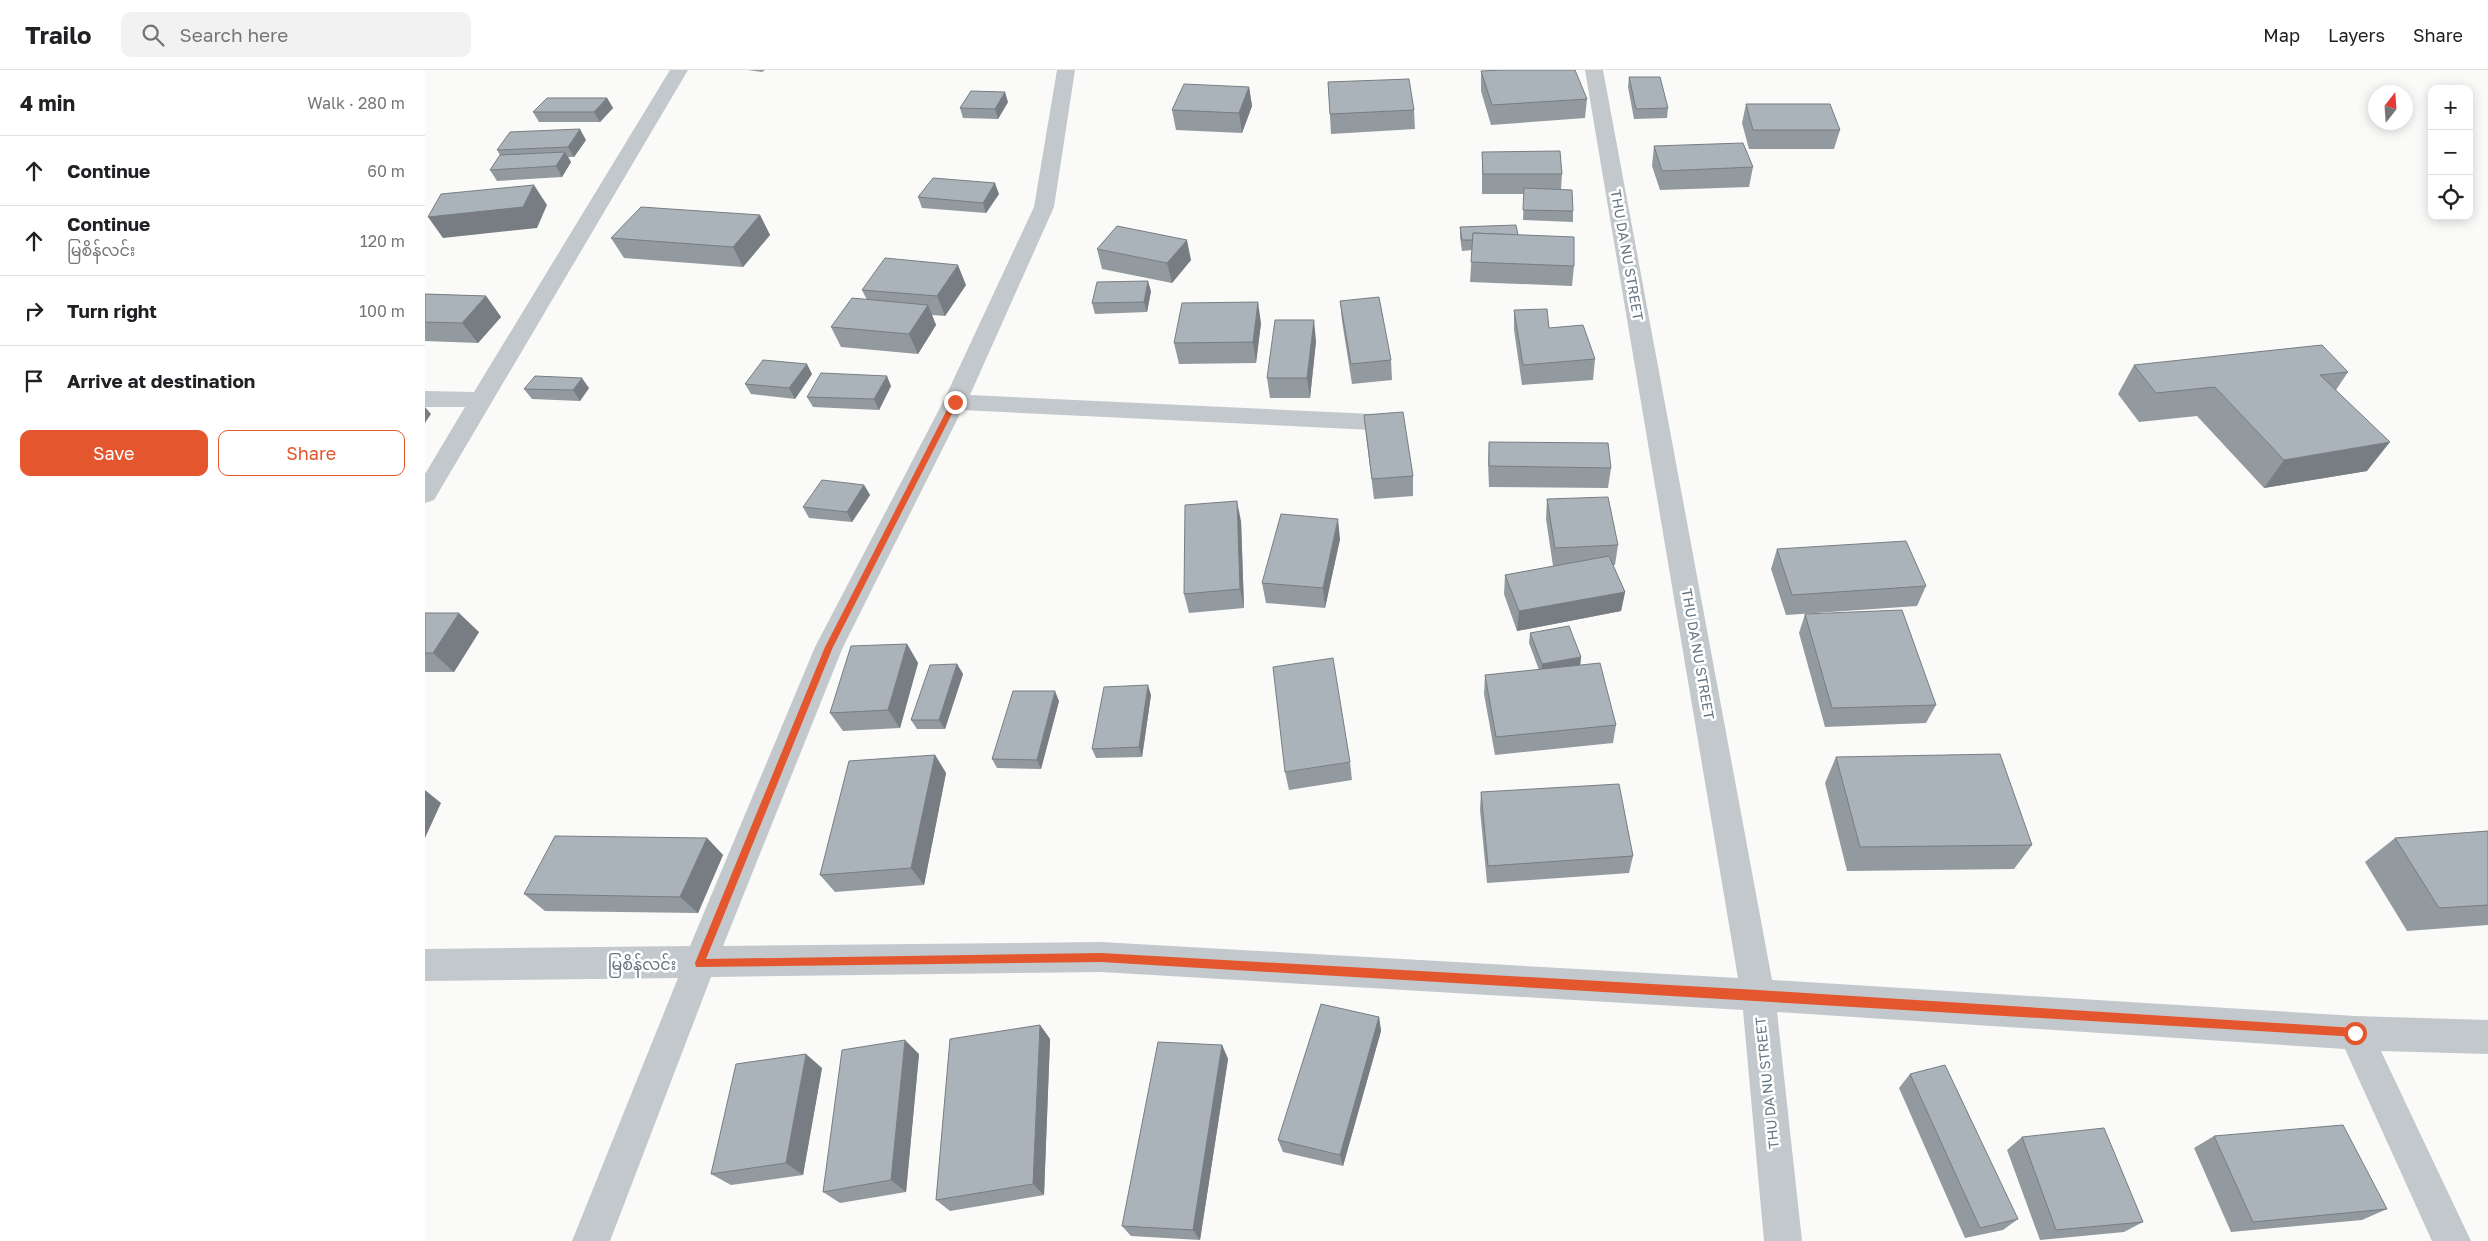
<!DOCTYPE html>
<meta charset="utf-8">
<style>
body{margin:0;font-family:"Golos Text","Noto Sans Myanmar",sans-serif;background:#f2f2f2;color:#202124}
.controls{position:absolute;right:15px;top:15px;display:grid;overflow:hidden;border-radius:10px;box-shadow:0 2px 12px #0003}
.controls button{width:45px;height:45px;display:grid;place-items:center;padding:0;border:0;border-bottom:1px solid #e0e0e0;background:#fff;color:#202124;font:25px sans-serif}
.compass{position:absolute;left:1943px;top:15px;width:45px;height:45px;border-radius:50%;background:#fff;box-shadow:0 2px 12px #0003;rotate:17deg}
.stop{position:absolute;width:15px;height:15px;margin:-11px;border:4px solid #e4572e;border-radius:50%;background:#fff}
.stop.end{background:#e4572e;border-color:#fff;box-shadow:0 1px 5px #0008}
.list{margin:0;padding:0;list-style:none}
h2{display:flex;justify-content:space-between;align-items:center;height:65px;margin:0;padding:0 20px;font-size:21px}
h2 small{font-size:16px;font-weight:400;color:#757577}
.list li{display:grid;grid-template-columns:32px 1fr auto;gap:15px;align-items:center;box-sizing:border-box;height:70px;padding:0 20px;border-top:1px solid #e0e0e0}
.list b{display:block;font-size:19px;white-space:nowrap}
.list p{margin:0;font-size:16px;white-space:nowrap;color:#757577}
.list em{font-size:16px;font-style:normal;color:#757577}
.actions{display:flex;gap:10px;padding:15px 20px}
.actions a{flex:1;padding:11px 0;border:1px solid #e4572e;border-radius:10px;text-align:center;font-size:18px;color:#e4572e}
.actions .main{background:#e4572e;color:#fff}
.icon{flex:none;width:28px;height:28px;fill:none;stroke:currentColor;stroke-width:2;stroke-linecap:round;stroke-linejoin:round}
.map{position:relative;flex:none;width:2063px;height:1171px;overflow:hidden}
header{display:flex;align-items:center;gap:30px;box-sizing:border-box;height:70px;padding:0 25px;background:#fff;border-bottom:1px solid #e0e0e0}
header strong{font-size:24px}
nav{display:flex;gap:28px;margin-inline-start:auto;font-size:18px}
.search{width:350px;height:45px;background:#f2f2f2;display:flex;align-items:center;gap:12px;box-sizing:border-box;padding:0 18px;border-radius:10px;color:#757577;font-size:19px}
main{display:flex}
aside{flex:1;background:#fff}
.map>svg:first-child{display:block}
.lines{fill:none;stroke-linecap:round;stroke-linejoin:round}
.street{fill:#c3c8cc;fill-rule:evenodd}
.wall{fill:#929a9f}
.shaded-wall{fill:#777d82}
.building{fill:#aab3b9;stroke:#777d82}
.route{fill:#e4572e}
.labels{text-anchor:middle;stroke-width:5;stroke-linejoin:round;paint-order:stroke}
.street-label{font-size:14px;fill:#657683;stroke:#fff}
.near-street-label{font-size:16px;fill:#657683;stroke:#fff}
</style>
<header>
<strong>Trailo</strong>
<div class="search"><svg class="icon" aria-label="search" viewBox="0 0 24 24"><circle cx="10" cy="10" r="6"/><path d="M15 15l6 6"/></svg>Search here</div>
<nav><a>Map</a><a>Layers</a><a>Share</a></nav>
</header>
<main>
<aside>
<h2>4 min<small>Walk · 280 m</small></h2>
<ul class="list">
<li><svg class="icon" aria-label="ahead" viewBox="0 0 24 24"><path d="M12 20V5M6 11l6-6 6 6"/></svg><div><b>Continue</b></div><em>60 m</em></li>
<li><svg class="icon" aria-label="ahead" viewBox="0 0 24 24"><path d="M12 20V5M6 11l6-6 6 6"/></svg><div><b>Continue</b><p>မြစိန်လင်း</p></div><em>120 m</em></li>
<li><svg class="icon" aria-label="right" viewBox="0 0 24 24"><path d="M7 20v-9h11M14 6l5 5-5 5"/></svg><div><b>Turn right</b></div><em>100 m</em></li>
<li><svg class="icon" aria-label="arrive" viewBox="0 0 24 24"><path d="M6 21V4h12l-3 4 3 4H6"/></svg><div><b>Arrive at destination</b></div></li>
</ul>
<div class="actions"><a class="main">Save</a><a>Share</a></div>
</aside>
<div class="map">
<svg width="2063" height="1171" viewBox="0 0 2063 1171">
<rect width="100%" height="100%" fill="#fafaf8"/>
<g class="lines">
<!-- street -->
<g class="street">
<path d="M245,0H263L9,430L0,433V404L40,337H0V321L49,322Z"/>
<path d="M632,0H650L629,137L545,325L947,344L955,346L959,352L955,358L947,360L537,340L418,577L298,876L676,872L1313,908L1160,0H1178L1347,910L1930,946L2063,950V984L1956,981L2046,1171H2007L1920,979L1352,942L1377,1171H1339L1318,940L676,902L286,907L185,1171H147L253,908L0,911V879L265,876L390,577L518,332L609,137Z"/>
</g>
</g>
<!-- wall -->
<g class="wall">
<path d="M323,0H340L337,2Z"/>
<path d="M1056,1L1162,29L1160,48L1066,55L1056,21Z"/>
<path d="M1204,7L1243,38L1242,48L1209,49L1203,17Z"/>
<path d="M903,12L989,40L990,59L906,64Z"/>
<path d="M824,17L827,36L817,63L751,60L747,40Z"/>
<path d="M182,28L188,38L175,52H114L108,42Z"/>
<path d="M583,32L573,49L538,48L535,38Z"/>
<path d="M1321,34L1415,60L1409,79H1324L1317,53Z"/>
<path d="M161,70L149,87H143L146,92L137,107L72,111L65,100L75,85L72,80Z"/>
<path d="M1229,76L1328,97L1324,117L1235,120L1227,96Z"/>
<path d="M1057,82L1137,104L1136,119L1148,141V152L1098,150L1099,124H1057Z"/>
<path d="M574,124L561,143L497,138L493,127Z"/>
<path d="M335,145L345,165L318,197L199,188L186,168Z"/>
<path d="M1035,157L1093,165L1149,196L1147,216L1045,212L1047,180L1037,181L1035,167Z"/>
<path d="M672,179L766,190L747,213L677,199Z"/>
<path d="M541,215L520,246L507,245L511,255L493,284L416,277L406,257L442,230L437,220Z"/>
<path d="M726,221L722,242L670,244L667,233Z"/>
<path d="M0,224L61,226L76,247L53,273L0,271Z"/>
<path d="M915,231L966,290L967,310L927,314L917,251Z"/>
<path d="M1089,240L1124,258L1170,289L1168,310L1097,315L1089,260Z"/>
<path d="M836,253L831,293L754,294L749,273Z"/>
<path d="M891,271L885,328H845L842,308Z"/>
<path d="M1709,295L1923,302L1911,320L1942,401L1839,418L1772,346L1714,352L1693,324Z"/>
<path d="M387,304L370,329L326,324L320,314Z"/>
<path d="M466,316L454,340L388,337L382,327Z"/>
<path d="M164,318L155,331L107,329L99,319Z"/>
<path d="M939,345L988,406V426L949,429L941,365Z"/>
<path d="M1064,372L1186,398L1183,418L1064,417L1063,392Z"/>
<path d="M439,415L445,425L427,452L384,448L378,437Z"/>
<path d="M1122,429L1193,475L1190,495H1188L1200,522L1196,541L1092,561L1079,524L1080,505L1128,496L1121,449Z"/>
<path d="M816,451L819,538L764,543L759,524Z"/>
<path d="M915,469L900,538L841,533L837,513Z"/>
<path d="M1352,479L1501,516L1492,536L1361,545L1346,499Z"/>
<path d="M0,543L54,562L29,602H0Z"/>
<path d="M1380,544L1511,635L1501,653L1400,657L1374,563Z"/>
<path d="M1105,563L1156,587L1155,595L1191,655L1188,673L1070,685L1059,624L1060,605L1114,600L1104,573Z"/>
<path d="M482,574L493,593L475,658L418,661L405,643Z"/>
<path d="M532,594L538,604L520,659H492L486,650Z"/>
<path d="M726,625L717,687L671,688L667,679Z"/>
<path d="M634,631L616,699L572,698L567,689Z"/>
<path d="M510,685L521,703L499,815L410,822L395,805Z"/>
<path d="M1411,687L1607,775L1589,799L1422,801L1400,713Z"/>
<path d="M925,692L927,710L864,720L860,702Z"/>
<path d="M1056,722L1208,786L1204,803L1062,813L1055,740Z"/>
<path d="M2063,761V855L1982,861L1940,792L1970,768Z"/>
<path d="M282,768L298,785L273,843L120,841L99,824Z"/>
<path d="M954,947L956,961L918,1096L858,1082L853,1070Z"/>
<path d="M615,955L625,969L619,1125L525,1141L511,1130Z"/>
<path d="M797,975L803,989L775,1170L706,1166L697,1156Z"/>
<path d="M494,984L481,1122L415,1133L398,1122Z"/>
<path d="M397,998L378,1105L306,1115L286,1104Z"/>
<path d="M1485,1004L1593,1149L1578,1160L1540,1168L1474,1018Z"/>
<path d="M1789,1066L1962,1139L1937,1150L1806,1162L1769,1078Z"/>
<path d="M1597,1067L1718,1152L1699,1162L1615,1170L1582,1080Z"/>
</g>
<!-- shaded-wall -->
<g class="shaded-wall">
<path d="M824,17L827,36L817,63L814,43Z"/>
<path d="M580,22L583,32L573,49L570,39Z"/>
<path d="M182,28L188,38L175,52L169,42Z"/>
<path d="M155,59L161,70L149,87L143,77Z"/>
<path d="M140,82L146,92L137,107L131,96Z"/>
<path d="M570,113L574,124L561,143L558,133Z"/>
<path d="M109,115L122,135L112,158L18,168L3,147Z"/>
<path d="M335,145L345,165L318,197L308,177Z"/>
<path d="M762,170L766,190L747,213L742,193Z"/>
<path d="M533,195L541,215L520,246L512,226Z"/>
<path d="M723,211L726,221L722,242L719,232Z"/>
<path d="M61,226L76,247L53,273L37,253Z"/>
<path d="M833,232L836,253L831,293L828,272Z"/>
<path d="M503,235L511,255L493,284L484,264Z"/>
<path d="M889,250L891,271L885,328L882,308Z"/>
<path d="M382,294L387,304L370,329L364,318Z"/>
<path d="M462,306L466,316L454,340L449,329Z"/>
<path d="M157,308L164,318L155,331L148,320Z"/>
<path d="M0,337L6,344L0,353Z"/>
<path d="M1965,372L1942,401L1839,418L1859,390Z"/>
<path d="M439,415L445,425L427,452L422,442Z"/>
<path d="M812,431L816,451L819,538L815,519Z"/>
<path d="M913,449L915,469L900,538L898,518Z"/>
<path d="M1200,522L1196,541L1092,561L1094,541Z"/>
<path d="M34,543L54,562L29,602L8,583Z"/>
<path d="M482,574L493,593L475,658L463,640Z"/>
<path d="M1156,587L1155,597L1116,604L1117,594Z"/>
<path d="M532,594L538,604L520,659L514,650Z"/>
<path d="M723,615L726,625L717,687L714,677Z"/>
<path d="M630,621L634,631L616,699L612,690Z"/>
<path d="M510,685L521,703L499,815L486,798Z"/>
<path d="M0,720L16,733L0,768Z"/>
<path d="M282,768L298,785L273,843L255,827Z"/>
<path d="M954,947L956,961L918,1096L915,1085Z"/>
<path d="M615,955L625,969L619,1125L608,1114Z"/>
<path d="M480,970L494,984L481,1122L466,1110Z"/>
<path d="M797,975L803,989L775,1170L768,1160Z"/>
<path d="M381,984L397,998L378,1105L361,1093Z"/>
</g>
<!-- building -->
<g class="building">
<path d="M1079,0H1150L1162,29L1067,35L1056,1Z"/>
<path d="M1204,7H1235L1243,38L1211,39Z"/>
<path d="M984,9L989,40L905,44L903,12Z"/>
<path d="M759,14L824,17L814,43L747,40Z"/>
<path d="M546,21L580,22L570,39L535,38Z"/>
<path d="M122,28H182L169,42H108Z"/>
<path d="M1321,34H1405L1415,60H1328Z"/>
<path d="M155,59L143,77L72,80L85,62Z"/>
<path d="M1318,73L1328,97L1237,101L1229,76Z"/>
<path d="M1135,81L1137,104H1058L1057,82Z"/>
<path d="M140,82L131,96L65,100L75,85Z"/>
<path d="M508,108L570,113L558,133L493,127Z"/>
<path d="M109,115L98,137L3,147L16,124Z"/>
<path d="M1099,118L1147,120L1148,141L1098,140Z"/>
<path d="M216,137L335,145L308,177L186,168Z"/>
<path d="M1091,155L1093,165L1048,163V170H1037L1035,157Z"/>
<path d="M692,156L762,170L742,193L672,179Z"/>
<path d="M1048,163L1149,167V196L1046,192Z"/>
<path d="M460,188L533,195L512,226L437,220Z"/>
<path d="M723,211L719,232L667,233L672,212Z"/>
<path d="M0,224L61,226L37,253L0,252Z"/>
<path d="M954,227L966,290L926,294L915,231Z"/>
<path d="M427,228L503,235L484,264L406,257Z"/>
<path d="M833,232L828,272L749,273L757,233Z"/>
<path d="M1122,239L1124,258L1158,255L1170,289L1098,295L1089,240Z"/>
<path d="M850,250H889L882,308H842Z"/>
<path d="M1897,275L1923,302L1895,305L1965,372L1859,390L1790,317L1731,323L1709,295Z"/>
<path d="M338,290L382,294L364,318L320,314Z"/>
<path d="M396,303L462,306L449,329L382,327Z"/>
<path d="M110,306L157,308L148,320L99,319Z"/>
<path d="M978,342L988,406L947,409L939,345Z"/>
<path d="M1064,372L1183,373L1186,398L1064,396Z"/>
<path d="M397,410L439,415L422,442L378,437Z"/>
<path d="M1183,427L1193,475L1130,478L1122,429Z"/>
<path d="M812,431L815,519L759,524L760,435Z"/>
<path d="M856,444L913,449L898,518L837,513Z"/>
<path d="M1481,471L1501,516L1367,525L1352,479Z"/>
<path d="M1184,486L1200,522L1094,541L1080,505Z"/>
<path d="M1477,540L1511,635L1407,638L1380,544Z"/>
<path d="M0,543H34L8,583H0Z"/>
<path d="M1144,556L1156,587L1117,594L1105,563Z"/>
<path d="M482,574L463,640L405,643L426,576Z"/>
<path d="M908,588L925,692L860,702L848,597Z"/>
<path d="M1175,593L1191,655L1071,667L1060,605Z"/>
<path d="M532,594L514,650H486L505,595Z"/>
<path d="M723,615L714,677L667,679L679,617Z"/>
<path d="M588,621H630L612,690L567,689Z"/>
<path d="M1575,684L1607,775L1435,777L1411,687Z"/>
<path d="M510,685L486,798L395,805L424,691Z"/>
<path d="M1194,714L1208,786L1063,796L1056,722Z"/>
<path d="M2063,761V835L2014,838L1970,768Z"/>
<path d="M130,766L282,768L255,827L99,824Z"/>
<path d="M896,934L954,947L915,1085L853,1070Z"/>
<path d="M615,955L608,1114L511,1130L525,969Z"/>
<path d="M480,970L466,1110L398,1122L417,980Z"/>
<path d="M733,972L797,975L768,1160L697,1156Z"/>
<path d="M381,984L361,1093L286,1104L311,994Z"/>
<path d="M1520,995L1593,1149L1555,1158L1485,1004Z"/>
<path d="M1918,1055L1962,1139L1828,1152L1789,1066Z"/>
<path d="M1679,1058L1718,1152L1631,1160L1597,1067Z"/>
</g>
<!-- route -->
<path class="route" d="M530,330L533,332L408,577L281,889L676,883L1333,920L1930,958L1935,963L1933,967L676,892L271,897L270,893L400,577L526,332Z"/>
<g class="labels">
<!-- street labels -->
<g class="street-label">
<text transform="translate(1202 185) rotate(80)" y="5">THU DA NU STREET</text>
<text transform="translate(1273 584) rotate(80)" y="5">THU DA NU STREET</text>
<text transform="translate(1342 1013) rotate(-96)" y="5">THU DA NU STREET</text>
</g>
<!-- near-street labels -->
<g class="near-street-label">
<text x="217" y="900">မြစိန်လင်း</text>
</g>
</g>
</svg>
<div class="controls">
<button>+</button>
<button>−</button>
<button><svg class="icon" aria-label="locate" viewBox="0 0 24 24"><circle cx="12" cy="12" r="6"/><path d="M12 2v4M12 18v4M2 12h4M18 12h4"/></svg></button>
</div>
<svg class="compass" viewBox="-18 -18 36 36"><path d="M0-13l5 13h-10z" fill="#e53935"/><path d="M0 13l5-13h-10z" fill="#757577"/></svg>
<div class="stop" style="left:1930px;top:963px"></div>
<div class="stop end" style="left:530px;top:332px"></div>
</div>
</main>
